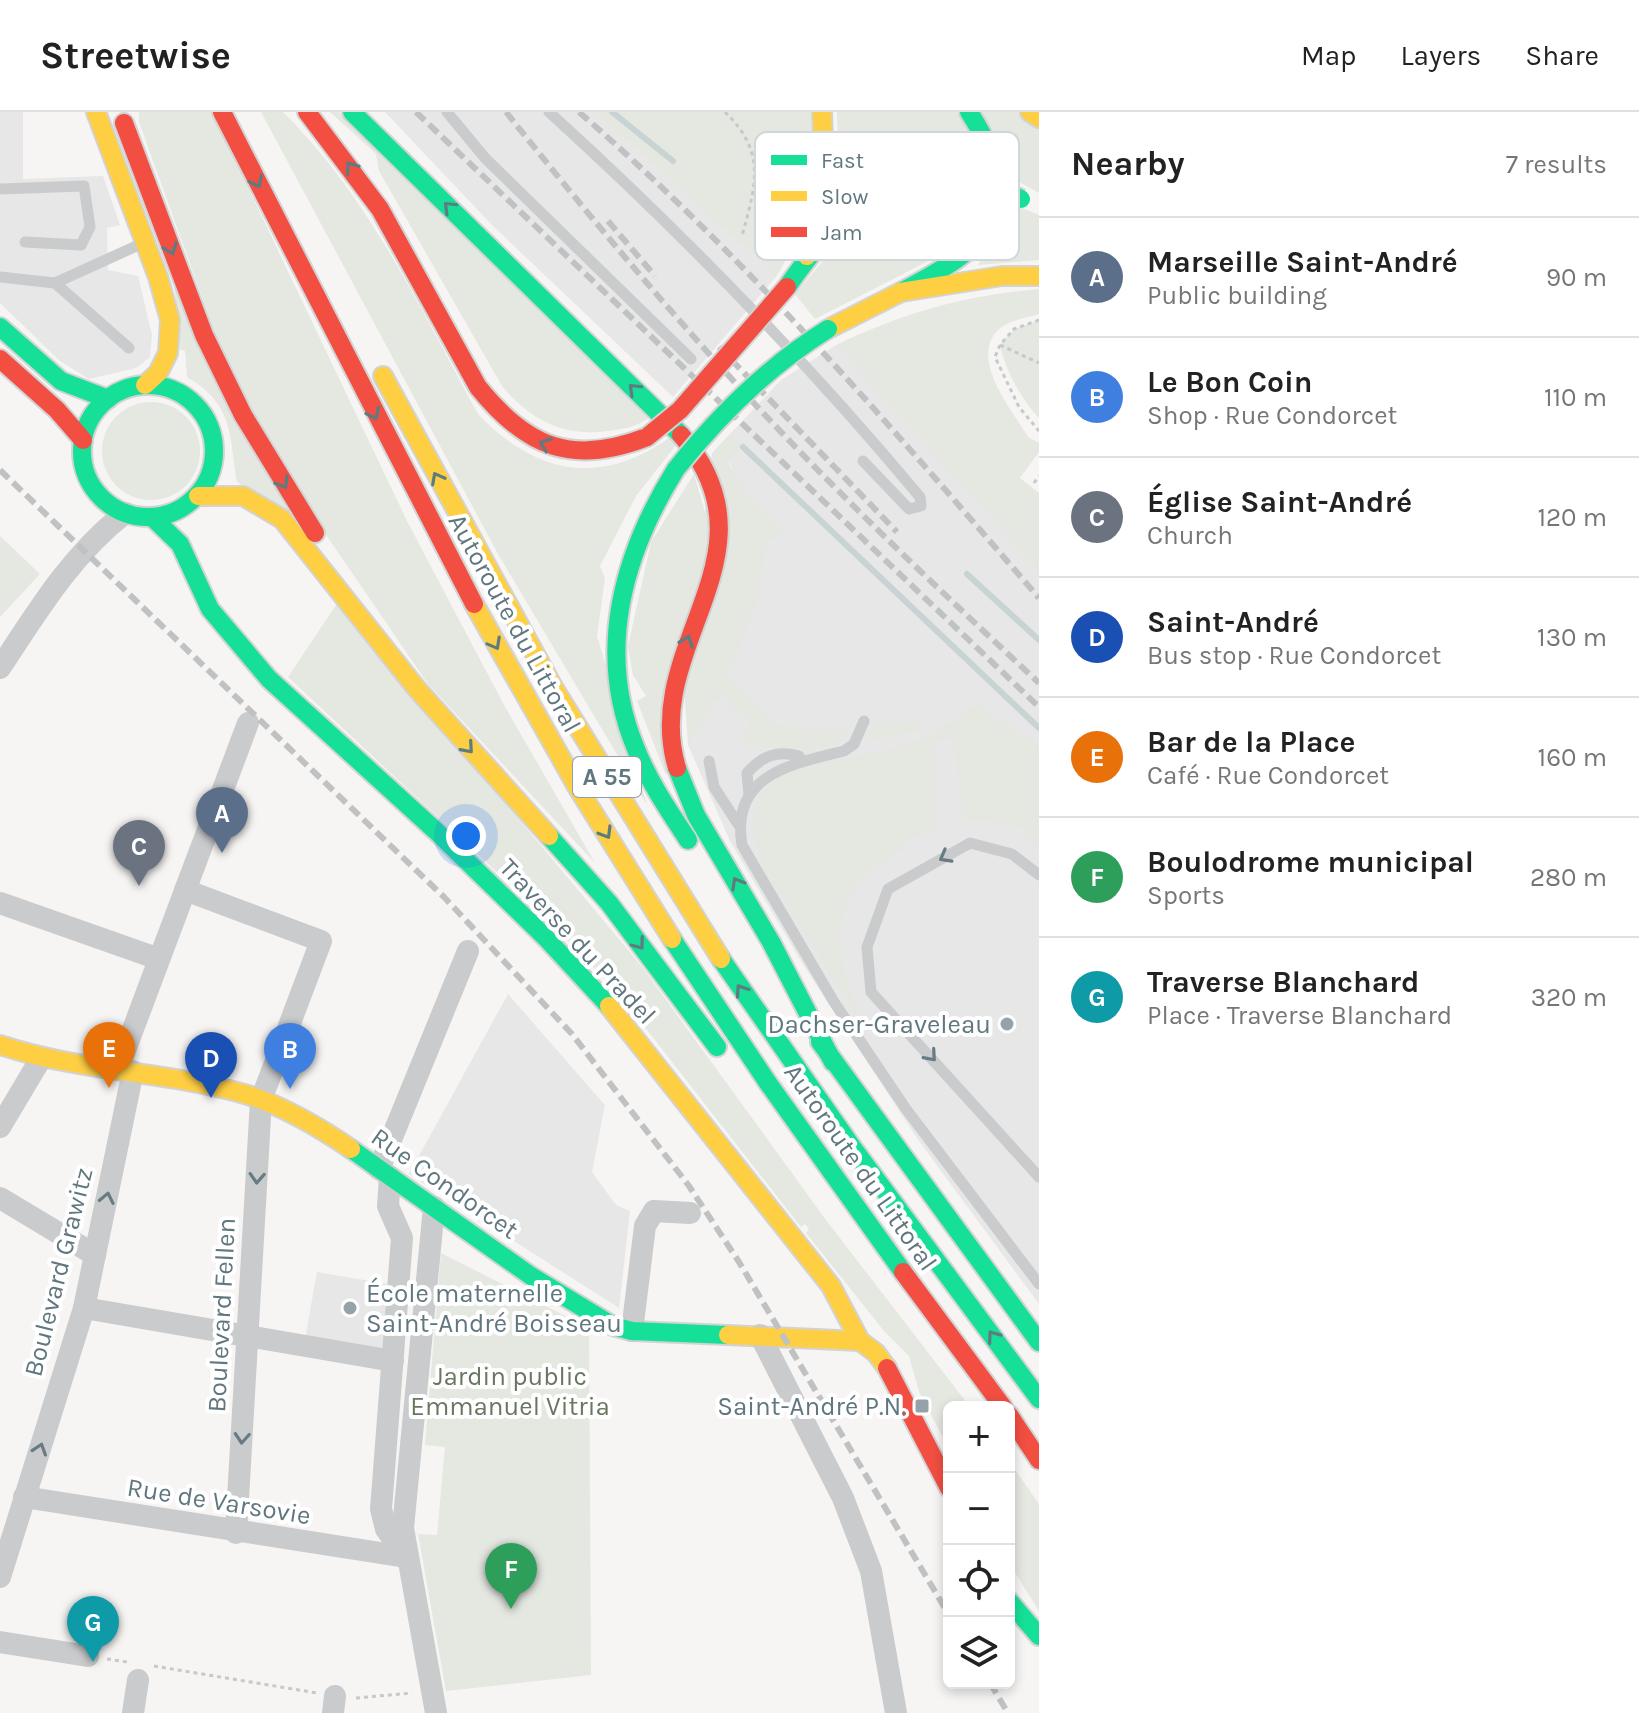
<!DOCTYPE html>
<meta charset="utf-8">
<style>
body{margin:0;font-family:Karla,sans-serif;background:#f2f2f2;color:#222}
.controls{position:absolute;right:24px;bottom:24px;display:grid;overflow:hidden;border-radius:12px;box-shadow:0 4px 12px #0003}
.controls button{width:72px;height:72px;display:grid;place-items:center;padding:0;border:0;border-bottom:2px solid #e0e0e0;background:#fff;color:#222;font:40px sans-serif}
.you{position:absolute;left:466px;top:724px;width:28px;height:28px;margin:-20px;border:6px solid #fff;border-radius:50%;background:#1a73e8;box-shadow:0 0 0 12px #1a73e833}
.badge{display:grid;place-items:center;width:52px;height:52px;border-radius:50%;background:#565c5e;color:#fff;font-size:26px;font-weight:700}
.pin{position:absolute;translate:-50% -66px;filter:drop-shadow(0 2px 4px #0008)}
.pin::after{content:'';position:absolute;top:42px;width:28px;height:24px;background:inherit;clip-path:polygon(0 0,100% 0,50% 100%)}
.list{margin:0;padding:0;list-style:none}
h2{display:flex;justify-content:space-between;align-items:center;height:104px;margin:0;padding:0 32px;font-size:34px}
h2 small{font-size:26px;font-weight:400;color:#767676}
.list li{display:grid;grid-template-columns:52px 1fr auto;gap:24px;align-items:center;box-sizing:border-box;height:120px;padding:0 32px;border-top:2px solid #e0e0e0}
.list b{display:block;font-size:30px;white-space:nowrap}
.list p{margin:0;font-size:26px;white-space:nowrap;color:#767676}
.list em{font-size:26px;font-style:normal;color:#767676}
.icon{flex:none;width:44px;height:44px;fill:none;stroke:currentColor;stroke-width:2;stroke-linecap:round;stroke-linejoin:round}
.map{position:relative;flex:none;width:1039px;height:1601px;overflow:hidden}
header{display:flex;align-items:center;gap:48px;box-sizing:border-box;height:112px;padding:0 40px;background:#fff;border-bottom:2px solid #e0e0e0}
header strong{font-size:38px}
nav{display:flex;gap:44px;margin-inline-start:auto;font-size:28px}
main{display:flex}
aside{flex:1;background:#fff}
.map>svg:first-child{display:block}
.built{fill:#e6e7e6}
.green{fill:#e5e7e1}
.lines{fill:none;stroke-linecap:round;stroke-linejoin:round}
.stream{stroke:#c8d3d4;stroke-width:6}
.fast-casing{stroke:#d2d3d4;stroke-width:22}
.slow-casing{stroke:#d2d3d4;stroke-width:22}
.jam-casing{stroke:#d2d3d4;stroke-width:22}
.path{stroke:#c7c8c9;stroke-width:3;stroke-dasharray:4 4;stroke-linecap:butt}
.lane{stroke:#cacbcc;stroke-width:11}
.street{stroke:#cacbcc;stroke-width:22}
.fast{stroke:#16e098;stroke-width:18}
.slow{stroke:#ffcf43;stroke-width:18}
.jam{stroke:#f24e42;stroke-width:18}
.rail{stroke:#c0c1c2;stroke-width:6;stroke-dasharray:12 6;stroke-linecap:butt}
.fast-bridge-casing{stroke:#d2d3d4;stroke-width:22;stroke-linecap:butt}
.jam-bridge-casing{stroke:#d2d3d4;stroke-width:22;stroke-linecap:butt}
.fast-bridge{stroke:#16e098;stroke-width:18}
.jam-bridge{stroke:#f24e42;stroke-width:18}
.oneway{stroke:#5d7c80}
.oneway2{stroke:#667b83}
.poi-dot{fill:#95a3a8;stroke:#fff;stroke-width:3}
.labels{text-anchor:middle;stroke-width:8;stroke-linejoin:round;paint-order:stroke}
.shield{fill:#fff;stroke:#90a0a5;stroke-width:2}
.shield-label{font-size:24px;font-weight:bold;fill:#61777f}
.street-label{font-size:26px;fill:#61777f;stroke:#fff}
.poi-label{font-size:26px;fill:#61777f;stroke:#fff;text-anchor:end}
.park-label{font-size:26px;fill:#687760;stroke:#fff}
.key{fill:#fff;stroke:#d0d6d9;stroke-width:2}
.key-label{font-size:22px;fill:#61777f}
</style>
<header>
<strong>Streetwise</strong>
<nav><a>Map</a><a>Layers</a><a>Share</a></nav>
</header>
<main>
<div class="map">
<svg width="1039" height="1601" viewBox="0 0 1039 1601">
<rect width="100%" height="100%" fill="#f6f5f4"/>
<!-- built -->
<g class="built">
<path d="M0,0H23V67L103,64L120,113L107,116L108,158L138,164L152,223L150,245L136,256L89,267L60,249L0,191Z"/>
<path d="M385,0H594L776,165L673,285L492,113Z"/>
<path d="M836,233L860,258L1039,407V1192L919,1029L804,854L730,729L688,633L732,355L717,336L781,268Z"/>
<path d="M508,882L605,993L592,1060L616,1093L630,1099L619,1196L409,1062Z"/>
<path d="M317,1160L394,1173L385,1241L305,1227Z"/>
</g>
<!-- green -->
<g class="green">
<path d="M139,0H212L408,411L504,593L595,751L428,572L279,354L231,266L139,10Z"/>
<path d="M261,0H283C369,85 421,198 478,302C535,362 600,375 669,326L676,333L636,384L600,454L605,466L597,524L647,693L498,442Z"/>
<path d="M330,0H339L650,305C638,314 628,316 614,318C567,327 532,310 502,274L379,59L376,42Z"/>
<path d="M594,0H811C814,56 806,117 776,165Z"/>
<path d="M837,0H957L992,56L829,103L838,52Z"/>
<path d="M982,0H1018L1039,14V81L1010,65Z"/>
<path d="M916,73L985,77L975,125L815,207L795,182L866,98Z"/>
<path d="M1014,93L1039,103V148L978,153Z"/>
<path d="M173,160L303,412L237,370C229,322 234,293 187,265L185,239L180,237Z"/>
<path d="M1039,177V202C1028,205 1013,208 1003,214C964,242 1012,297 1028,325L1039,331V340L1020,366L1039,381V459L836,233C905,200 963,184 1039,177Z"/>
<path d="M1039,208V306C1021,287 1005,258 1000,233L1014,217Z"/>
<circle cx="151" cy="339" r="49"/>
<path d="M731,321L742,336L727,349L751,388L784,422L766,430L757,490L727,564L776,613L837,619L848,616L856,602L841,630L812,639L742,632L752,607L729,595L733,588L723,581L718,589L714,588L688,633L684,576L712,341Z"/>
<path d="M694,362L711,421L666,663L637,589L646,584L633,563L628,534L651,430Z"/>
<path d="M0,424L40,462L0,505Z"/>
<path d="M338,490L643,856L826,1108L970,1295H949V1337L919,1280L909,1244L884,1219L806,1121L809,1117L805,1112L801,1115L619,882L547,807L288,565Z"/>
<path d="M977,593L1039,634V735L1022,723L1028,717L990,708L964,709L953,625L933,629L935,717L898,730L908,734C821,777 830,843 867,919L767,761C712,643 831,656 907,633C931,626 956,606 977,593Z"/>
<path d="M918,609L923,611L924,616L918,619L867,629L875,611Z"/>
<path d="M441,1141L589,1216L591,1563L446,1579L418,1422L437,1423L445,1335L425,1333Z"/>
<path d="M1009,1349L1039,1392V1499L1009,1451Z"/>
</g>
<g class="lines">
<!-- stream -->
<g class="stream">
<path d="M612,0L673,49"/>
<path d="M743,335L1039,616"/>
<path d="M967,462L1039,528"/>
</g>
<defs>
<g id="fast">
<path d="M352,0L681,323"/>
<path d="M787,175C838,102 892,46 987,70"/>
<path d="M901,180C993,131 1033,100 969,0"/>
<path d="M0,215L61,269L108,287"/>
<circle cx="148" cy="339" r="66"/>
<path d="M676,357C623,442 595,540 636,637C649,670 669,699 688,728"/>
<path d="M152,405L180,432L210,497L269,567L436,719L545,825L609,894"/>
<path d="M677,656L696,703L771,830L833,950"/>
<path d="M549,724L609,791L717,935"/>
<path d="M672,827L768,971L903,1160"/>
<path d="M721,847L850,1032L1039,1287"/>
<path d="M820,930L1039,1230"/>
<path d="M351,1037L531,1164L613,1214L632,1219L728,1223"/>
<path d="M1009,1489L1039,1524"/>
</g>
<g id="slow">
<path d="M96,0L158,165L170,208L168,241L158,261L145,273"/>
<path d="M1030,0L1039,6"/>
<path d="M807,144L824,61L822,0"/>
<path d="M828,217L901,180L1002,164H1039"/>
<path d="M383,264L553,575L721,847"/>
<path d="M198,384H243L282,407L417,577L549,724"/>
<path d="M474,492L579,678L672,827"/>
<path d="M609,894L831,1174L860,1229L876,1241L887,1256"/>
<path d="M0,933C81,960 166,959 248,983C285,995 319,1015 351,1037"/>
<path d="M728,1223L860,1229"/>
</g>
<g id="jam">
<path d="M222,0L474,492"/>
<path d="M307,0L380,97L478,275C527,336 573,354 647,325"/>
<path d="M124,11L204,223L243,303L315,421"/>
<path d="M0,247L57,298L83,328"/>
<path d="M677,656C640,533 784,443 681,323"/>
<path d="M903,1160L1003,1295"/>
<path d="M887,1256L949,1376"/>
<path d="M1009,1303L1039,1348"/>
</g>
</defs>
<!-- fast casing -->
<use href="#fast" class="fast-casing"/>
<!-- slow casing -->
<use href="#slow" class="slow-casing"/>
<!-- jam casing -->
<use href="#jam" class="jam-casing"/>
<!-- path -->
<g class="path">
<path d="M725,0C767,41 756,72 742,124"/>
<path d="M1039,208L1014,217L1000,233L1039,251"/>
<path d="M1000,233L995,245L1019,295L1039,319"/>
<path d="M1034,371L1039,364"/>
<path d="M107,1547L127,1550"/>
<path d="M154,1554L317,1581"/>
<path d="M356,1586L412,1581"/>
</g>
<!-- lane -->
<g class="lane">
<path d="M447,0L485,46L691,247"/>
<path d="M549,0C682,121 805,247 920,385L921,394L909,397L863,349"/>
<path d="M0,77L84,74L90,115L81,133L25,130"/>
<path d="M0,165L55,171L143,131"/>
<path d="M55,171L129,236"/>
<path d="M864,609L854,632L844,639C791,652 730,663 742,733L834,890L906,997L1039,1172"/>
<path d="M709,649L714,675L738,712"/>
<path d="M749,683L747,661C762,644 777,638 799,644L802,649"/>
<path d="M1039,763L1012,742L970,731L888,777L867,835L871,880L1039,1065"/>
</g>
<!-- street -->
<g class="street">
<path d="M0,556C37,500 71,443 125,401"/>
<path d="M185,778L321,829L261,988L236,1421"/>
<path d="M0,791L159,847"/>
<path d="M118,957L248,611"/>
<path d="M0,1015L40,948"/>
<path d="M379,1057L468,839"/>
<path d="M390,1065L388,1094L402,1126L381,1397L386,1417L404,1442"/>
<path d="M0,1086L95,1143"/>
<path d="M434,1095L403,1416L436,1601"/>
<path d="M84,1196L393,1249"/>
<path d="M632,1219L645,1114L654,1099L690,1101"/>
<path d="M760,1223L843,1386L871,1459L896,1601"/>
<path d="M24,1385L406,1445"/>
<path d="M0,1465L84,1196L133,959"/>
<path d="M0,1530L88,1544"/>
<path d="M133,1601L138,1568"/>
<path d="M333,1601L335,1584"/>
</g>
<!-- fast -->
<use href="#fast" class="fast"/>
<!-- slow -->
<use href="#slow" class="slow"/>
<!-- jam -->
<use href="#jam" class="jam"/>
<!-- rail -->
<g class="rail">
<path d="M416,0L1039,595"/>
<path d="M506,0C589,104 674,206 766,304C853,397 946,484 1039,571"/>
<path d="M579,0C748,147 893,317 1039,486"/>
<path d="M608,109L655,164"/>
<path d="M719,235L897,420"/>
<path d="M0,358L444,785L572,922L689,1074L739,1150L949,1503"/>
<path d="M990,1571L1008,1601"/>
</g>
<defs>
<g id="fast-bridge">
<path d="M987,70L1021,87"/>
<path d="M676,357C720,302 768,254 828,217"/>
</g>
<path id="jam-bridge" d="M647,325L680,298L787,175"/>
</defs>
<!-- fast-bridge casing -->
<use href="#fast-bridge" class="fast-bridge-casing"/>
<!-- jam-bridge casing -->
<use href="#jam-bridge" class="jam-bridge-casing"/>
<!-- fast-bridge -->
<use href="#fast-bridge" class="fast-bridge"/>
<!-- jam-bridge -->
<use href="#jam-bridge" class="jam-bridge"/>
</g>
<!-- one-way arrows -->
<defs><path id="oneway-chevron" d="M-2-3.5L2.5 0L-2 3.5" fill="none" stroke-width="1.6" stroke-linecap="round" stroke-linejoin="round" transform="scale(2)"/></defs>
<g class="oneway">
<use href="#oneway-chevron" transform="translate(351 55) rotate(-125)"/>
<use href="#oneway-chevron" transform="translate(257 70) rotate(63)"/>
<use href="#oneway-chevron" transform="translate(449 95) rotate(-136)"/>
<use href="#oneway-chevron" transform="translate(171 137) rotate(69)"/>
<use href="#oneway-chevron" transform="translate(634 277) rotate(-136)"/>
<use href="#oneway-chevron" transform="translate(374 302) rotate(63)"/>
<use href="#oneway-chevron" transform="translate(545 332) rotate(-159)"/>
<use href="#oneway-chevron" transform="translate(437 366) rotate(-118)"/>
<use href="#oneway-chevron" transform="translate(283 371) rotate(59)"/>
<use href="#oneway-chevron" transform="translate(687 529) rotate(-70)"/>
<use href="#oneway-chevron" transform="translate(495 532) rotate(61)"/>
<use href="#oneway-chevron" transform="translate(468 636) rotate(49)"/>
<use href="#oneway-chevron" transform="translate(606 721) rotate(59)"/>
<use href="#oneway-chevron" transform="translate(737 771) rotate(-120)"/>
<use href="#oneway-chevron" transform="translate(639 832) rotate(53)"/>
<use href="#oneway-chevron" transform="translate(741 878) rotate(-124)"/>
<use href="#oneway-chevron" transform="translate(993 1224) rotate(-126)"/>
</g>
<g class="oneway2">
<use href="#oneway-chevron" transform="translate(945 745) rotate(151)"/>
<use href="#oneway-chevron" transform="translate(931 944) rotate(49)"/>
<use href="#oneway-chevron" transform="translate(257 1066) rotate(93)"/>
<use href="#oneway-chevron" transform="translate(107 1086) rotate(-78)"/>
<use href="#oneway-chevron" transform="translate(242 1326) rotate(94)"/>
<use href="#oneway-chevron" transform="translate(40 1337) rotate(-72)"/>
</g>
<!-- markers -->
<g class="poi-dot">
<circle cx="1007" cy="912" r="8"/>
<circle cx="350" cy="1196" r="8"/>
<rect x="914" y="1286" width="16" height="16" rx="4"/>
</g>
<g class="labels">
<!-- shield labels -->
<rect class="shield" x="573" y="645" width="68" height="40" rx="6"/>
<g class="shield-label">
<text x="607" y="673">A 55</text>
</g>
<!-- street labels -->
<g class="street-label">
<text transform="translate(515 511) rotate(61)" y="9">Autoroute du Littoral</text>
<text transform="translate(578 829) rotate(47)" y="9">Traverse du Pradel</text>
<text transform="translate(861 1055) rotate(55)" y="9">Autoroute du Littoral</text>
<text transform="translate(445 1071) rotate(35)" y="9">Rue Condorcet</text>
<text transform="translate(58 1160) rotate(-76)" y="9">Boulevard Grawitz</text>
<text transform="translate(221 1203) rotate(-87)" y="9">Boulevard Fellen</text>
<text transform="translate(219 1389) rotate(9)" y="9">Rue de Varsovie</text>
</g>
<!-- poi labels -->
<g class="poi-label">
<text x="991" y="921">Dachser-Graveleau</text>
<text x="366" y="1190" text-anchor="start">École maternelle<tspan x="366" dy="30">Saint-André Boisseau</tspan></text>
<text x="906" y="1303">Saint-André P.N.</text>
</g>
<!-- park labels -->
<g class="park-label">
<text x="510" y="1273">Jardin public<tspan x="510" dy="30">Emmanuel Vitria</tspan></text>
</g>
</g>
<!-- legend -->
<rect x="755" y="20" width="264" height="128" rx="12" class="key"/>
<rect x="771" y="43" width="36" height="10" fill="#16e098"/>
<rect x="771" y="79" width="36" height="10" fill="#ffcf43"/>
<rect x="771" y="115" width="36" height="10" fill="#f24e42"/>
<g class="key-label">
<text x="821" y="56">Fast</text>
<text x="821" y="92">Slow</text>
<text x="821" y="128">Jam</text>
</g>
</svg>
<div class="controls">
<button>+</button>
<button>−</button>
<button><svg class="icon" aria-label="locate" viewBox="0 0 24 24"><circle cx="12" cy="12" r="6"/><path d="M12 2v4M12 18v4M2 12h4M18 12h4"/></svg></button>
<button><svg class="icon" aria-label="layers" viewBox="0 0 24 24"><path d="M12 4l9 5-9 5-9-5zM3 14l9 5 9-5"/></svg></button>
</div>
<div class="you"></div>
<div class="pin badge" style="left:222px;top:741px;background:#5c6f8a">A</div>
<div class="pin badge" style="left:290px;top:977px;background:#3f7fe0">B</div>
<div class="pin badge" style="left:139px;top:774px;background:#6b7280">C</div>
<div class="pin badge" style="left:211px;top:986px;background:#1a4fb4">D</div>
<div class="pin badge" style="left:109px;top:976px;background:#e8710a">E</div>
<div class="pin badge" style="left:511px;top:1497px;background:#2e9e5b">F</div>
<div class="pin badge" style="left:93px;top:1550px;background:#0f9aa8">G</div>
</div>
<aside>
<h2>Nearby<small>7 results</small></h2>
<ul class="list">
<li><span class="badge" style="background:#5c6f8a">A</span><div><b>Marseille Saint-André</b><p>Public building</p></div><em>90 m</em></li>
<li><span class="badge" style="background:#3f7fe0">B</span><div><b>Le Bon Coin</b><p>Shop · Rue Condorcet</p></div><em>110 m</em></li>
<li><span class="badge" style="background:#6b7280">C</span><div><b>Église Saint-André</b><p>Church</p></div><em>120 m</em></li>
<li><span class="badge" style="background:#1a4fb4">D</span><div><b>Saint-André</b><p>Bus stop · Rue Condorcet</p></div><em>130 m</em></li>
<li><span class="badge" style="background:#e8710a">E</span><div><b>Bar de la Place</b><p>Café · Rue Condorcet</p></div><em>160 m</em></li>
<li><span class="badge" style="background:#2e9e5b">F</span><div><b>Boulodrome municipal</b><p>Sports</p></div><em>280 m</em></li>
<li><span class="badge" style="background:#0f9aa8">G</span><div><b>Traverse Blanchard</b><p>Place · Traverse Blanchard</p></div><em>320 m</em></li>
</ul>
</aside>
</main>
